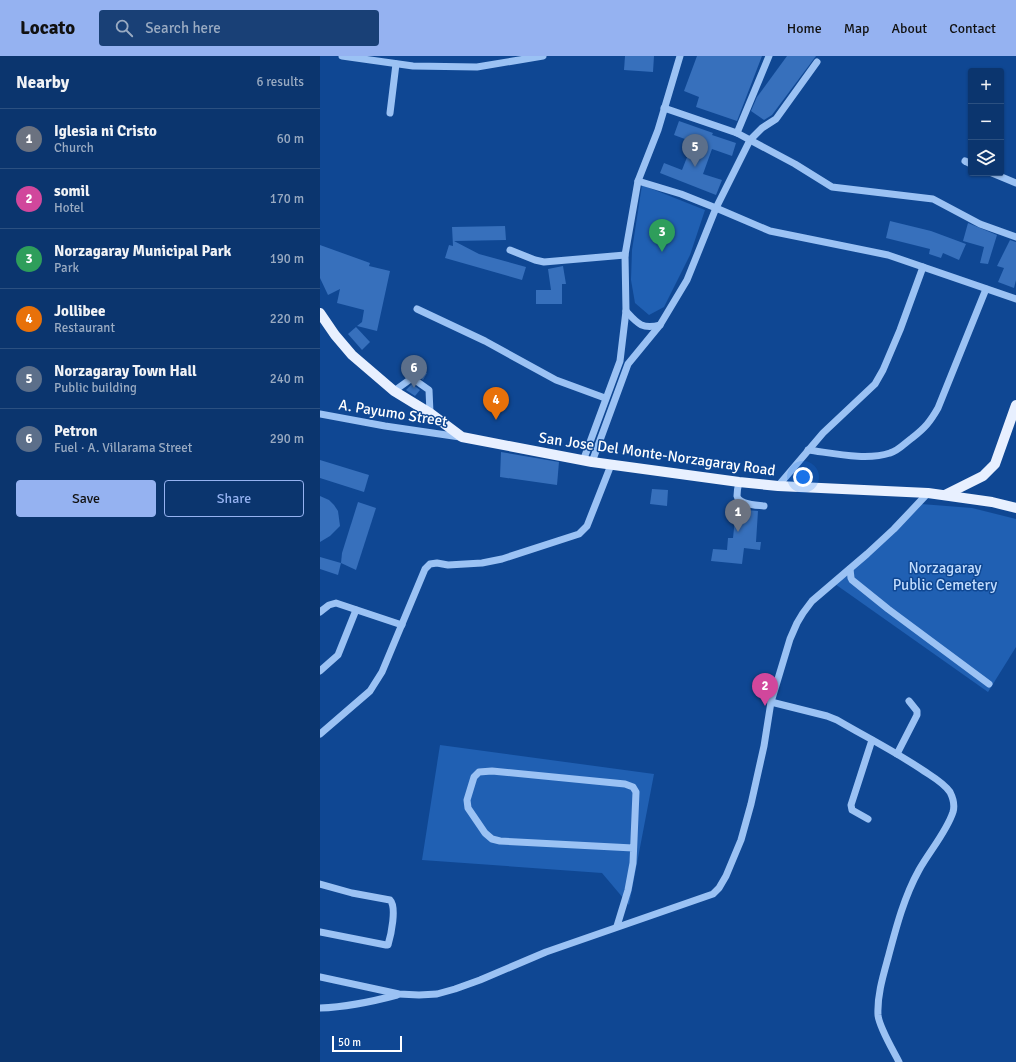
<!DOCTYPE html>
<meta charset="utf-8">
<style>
body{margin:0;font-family:Signika,sans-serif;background:#194076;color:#f1f3f6}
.controls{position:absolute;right:12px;top:12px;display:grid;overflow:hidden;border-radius:4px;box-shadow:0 1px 3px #0004}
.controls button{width:36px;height:36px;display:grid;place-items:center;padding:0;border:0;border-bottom:1px solid #2b5081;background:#0b356e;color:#f1f3f6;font:20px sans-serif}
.scale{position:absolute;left:12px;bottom:10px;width:70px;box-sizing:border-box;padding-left:4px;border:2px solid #fff;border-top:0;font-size:11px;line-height:14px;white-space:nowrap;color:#fff;-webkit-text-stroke:3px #0f4793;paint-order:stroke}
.you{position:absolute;left:483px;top:421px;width:14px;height:14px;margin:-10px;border:3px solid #fff;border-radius:50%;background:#1a73e8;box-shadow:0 0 0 6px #1a73e833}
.badge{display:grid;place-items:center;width:26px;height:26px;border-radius:50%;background:#95b2f1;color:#fff;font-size:13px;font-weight:700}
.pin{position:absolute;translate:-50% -33px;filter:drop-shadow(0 1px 2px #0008)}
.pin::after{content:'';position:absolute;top:21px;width:14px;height:12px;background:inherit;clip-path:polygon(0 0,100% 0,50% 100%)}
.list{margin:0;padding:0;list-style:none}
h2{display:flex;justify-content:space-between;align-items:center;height:52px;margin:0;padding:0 16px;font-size:17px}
h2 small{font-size:13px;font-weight:400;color:#9aabc2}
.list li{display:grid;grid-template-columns:26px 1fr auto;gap:12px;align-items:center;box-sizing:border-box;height:60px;padding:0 16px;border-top:1px solid #2b5081}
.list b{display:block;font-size:15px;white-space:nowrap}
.list p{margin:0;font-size:13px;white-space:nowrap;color:#9aabc2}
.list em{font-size:13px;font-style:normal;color:#9aabc2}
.actions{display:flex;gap:8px;padding:12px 16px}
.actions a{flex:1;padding:9px 0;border:1px solid #95b2f1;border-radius:4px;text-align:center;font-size:14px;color:#95b2f1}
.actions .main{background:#95b2f1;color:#111}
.icon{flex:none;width:22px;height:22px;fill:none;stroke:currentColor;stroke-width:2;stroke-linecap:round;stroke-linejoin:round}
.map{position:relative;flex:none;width:696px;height:1006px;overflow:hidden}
header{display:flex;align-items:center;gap:24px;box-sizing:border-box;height:56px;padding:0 20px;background:#95b2f1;color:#111}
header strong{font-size:19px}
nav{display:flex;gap:22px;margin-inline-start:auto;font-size:14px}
.search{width:280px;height:36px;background:#194076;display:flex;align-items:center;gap:10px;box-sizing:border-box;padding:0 14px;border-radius:4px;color:#9aabc2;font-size:15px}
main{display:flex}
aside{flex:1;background:#0b356e}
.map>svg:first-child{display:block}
.green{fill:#2060b3}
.building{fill:#3770bc}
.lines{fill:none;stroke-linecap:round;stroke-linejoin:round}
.minor{stroke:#9bc2f4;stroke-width:7}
.major{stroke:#e8f0ff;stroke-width:10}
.labels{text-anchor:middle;stroke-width:3;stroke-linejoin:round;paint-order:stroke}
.street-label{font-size:15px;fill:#fff;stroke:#0f4793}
.park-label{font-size:15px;fill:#c2ddfe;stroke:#0f4793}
</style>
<header>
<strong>Locato</strong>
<div class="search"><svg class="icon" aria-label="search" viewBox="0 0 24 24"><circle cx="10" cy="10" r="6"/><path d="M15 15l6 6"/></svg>Search here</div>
<nav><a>Home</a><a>Map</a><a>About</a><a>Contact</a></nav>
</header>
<main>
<aside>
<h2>Nearby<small>6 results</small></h2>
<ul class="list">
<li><span class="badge" style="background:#6b7280">1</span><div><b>Iglesia ni Cristo</b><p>Church</p></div><em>60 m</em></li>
<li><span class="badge" style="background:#d1479c">2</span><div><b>somil</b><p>Hotel</p></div><em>170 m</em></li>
<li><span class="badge" style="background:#2e9e5b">3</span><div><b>Norzagaray Municipal Park</b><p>Park</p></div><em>190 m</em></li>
<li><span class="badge" style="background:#e8710a">4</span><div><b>Jollibee</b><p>Restaurant</p></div><em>220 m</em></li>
<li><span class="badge" style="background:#5c6f8a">5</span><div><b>Norzagaray Town Hall</b><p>Public building</p></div><em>240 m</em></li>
<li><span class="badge" style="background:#5c6f8a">6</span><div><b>Petron</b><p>Fuel · A. Villarama Street</p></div><em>290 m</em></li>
</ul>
<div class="actions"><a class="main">Save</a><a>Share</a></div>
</aside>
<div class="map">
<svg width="696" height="1006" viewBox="0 0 696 1006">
<rect width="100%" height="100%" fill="#0f4793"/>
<!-- green -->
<g class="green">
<path d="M322,129L385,154L370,199L344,251L329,259L315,247L311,224L312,194Z"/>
<path d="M601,448L652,452L696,463V591L668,636L515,528Z"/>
<path d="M120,689L334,718L309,849L282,817L102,804Z"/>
</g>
<!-- building -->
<g class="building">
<path d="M305,0H334L333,16L304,14Z"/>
<path d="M377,0H442L417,65L376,51L379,41L364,35Z"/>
<path d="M467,0H496L452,59L444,64L431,55L437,41Z"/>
<path d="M359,65L393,77L392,79L416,87L412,100L392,93L383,118L402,124L396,139L340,117L344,107L362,114L373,86L354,79Z"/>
<path d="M570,165L611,175L646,188L639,204L623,197L621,202L609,198L610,193L566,182Z"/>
<path d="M648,167L677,179L668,208L660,207L664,191L643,185Z"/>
<path d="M185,170L186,184L134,185L159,198L206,211L202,224L125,202L129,189L133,190L132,171Z"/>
<path d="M690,184L696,186V224L694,232L678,226L684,212L677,210Z"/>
<path d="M0,189L50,207L49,210L70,215L57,275L37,270L42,266L44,254L17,247L20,233L8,239L0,222Z"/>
<path d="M243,210L246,228H242V248H216V234H231L228,213Z"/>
<path d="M36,271L50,286L42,294L28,278Z"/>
<path d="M95,310L107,317L103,324L95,318L91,317Z"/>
<path d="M92,328L100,334L95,340L86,334Z"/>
<path d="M181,396L239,406L237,429L180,421Z"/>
<path d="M0,404L49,419L44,436L0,422Z"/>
<path d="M332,433L348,434L347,450L330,448Z"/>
<path d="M0,440L9,444L14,449L18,455L20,470L10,480L0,486Z"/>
<path d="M38,446L56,452L36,514L21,507L22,497Z"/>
<path d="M416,453L438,455L436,486H441L440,494L424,492L422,508L391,505L393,493L407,494L408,482H413Z"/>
<path d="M0,501L21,507L18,519L0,513Z"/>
</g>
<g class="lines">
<!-- minor -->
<g class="minor">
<path d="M22,0L93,10L157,11L223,0"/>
<path d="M344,52L417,77L475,108L512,131L613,143L660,168L696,181"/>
<path d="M70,57L76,8"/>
<path d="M417,77L449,0"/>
<path d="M645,105L651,108"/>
<path d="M672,117L696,127"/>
<path d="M318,125L361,138L396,152L450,175L568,199L696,243"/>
<path d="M190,194L215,204L224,206L305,199"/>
<path d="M97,253L165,285L236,324L285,342"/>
<path d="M306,255C317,267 322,274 340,269"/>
<path d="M74,335L92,322L109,334L110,357"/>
<path d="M0,358L65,370L140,381"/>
<path d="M488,394C512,397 546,405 570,397C578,395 585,387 592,382C605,372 610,366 618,352L666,233"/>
<path d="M263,405L300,305L306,255L305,199L318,125L338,74L360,0"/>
<path d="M272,406L308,308L340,269L367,224L396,152L430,84L442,72L456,63L497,6"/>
<path d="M419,426C418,430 417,436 417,440C419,449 437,449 444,450"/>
<path d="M458,430L503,377L555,328L563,314L580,274L603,211"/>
<path d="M530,513L531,522L532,524L568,553L669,628"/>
<path d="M0,556L9,549L16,547L82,569"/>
<path d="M0,615L18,599L36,554"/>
<path d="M451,646L507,660L517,664C546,681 576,696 604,715C613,721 624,727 630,736C633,742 635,749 633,756C627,775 609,796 599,814C584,841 576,872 568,902C563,920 557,940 558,959C559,971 573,994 579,1006"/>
<path d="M0,678L50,635L62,616L105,513L110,508L117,507L128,509L162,507L182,503L259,478L267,470L291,409"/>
<path d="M577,698L597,659V655L589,645"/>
<path d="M548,763L532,754L531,749L552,684"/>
<path d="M0,828L32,837L70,844C77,851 71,879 68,889H66L0,876"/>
<path d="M297,870L308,834L313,807L316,736L313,731L305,728L172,715L159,716L154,721L147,744L148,752L165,777L172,783L180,785L313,792"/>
<path d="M0,921L79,938L99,939L117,938L135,933L160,924L226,896L393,838L399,832L406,820L421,784L431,748L444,690L451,646L470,583L477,567L483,557L492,545L547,498L574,473L608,437"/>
<path d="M0,952C28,951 51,946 77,939"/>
</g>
<!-- major -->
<g class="major">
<path d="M0,257L15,279L32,299L74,335L110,357L142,381L272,406L419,426L458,430L608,437L672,446L696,452"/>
<path d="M625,439L663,420L675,408L696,349"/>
</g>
</g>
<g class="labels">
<!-- street labels -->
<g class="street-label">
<text transform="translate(73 357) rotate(9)" y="5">A. Payumo Street</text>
<text transform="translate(337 398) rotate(8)" y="5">San Jose Del Monte-Norzagaray Road</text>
</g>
<!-- park labels -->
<g class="park-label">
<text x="625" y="517">Norzagaray<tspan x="625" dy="17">Public Cemetery</tspan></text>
</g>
</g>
</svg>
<div class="controls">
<button>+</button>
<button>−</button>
<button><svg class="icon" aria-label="layers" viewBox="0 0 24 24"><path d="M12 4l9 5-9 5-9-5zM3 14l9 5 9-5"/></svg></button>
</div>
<div class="scale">50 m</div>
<div class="you"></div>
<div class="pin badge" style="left:418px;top:476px;background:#6b7280">1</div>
<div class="pin badge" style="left:445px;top:650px;background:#d1479c">2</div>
<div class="pin badge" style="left:342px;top:196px;background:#2e9e5b">3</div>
<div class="pin badge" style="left:176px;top:364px;background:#e8710a">4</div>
<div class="pin badge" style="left:375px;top:111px;background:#5c6f8a">5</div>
<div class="pin badge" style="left:94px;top:332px;background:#5c6f8a">6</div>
</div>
</main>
